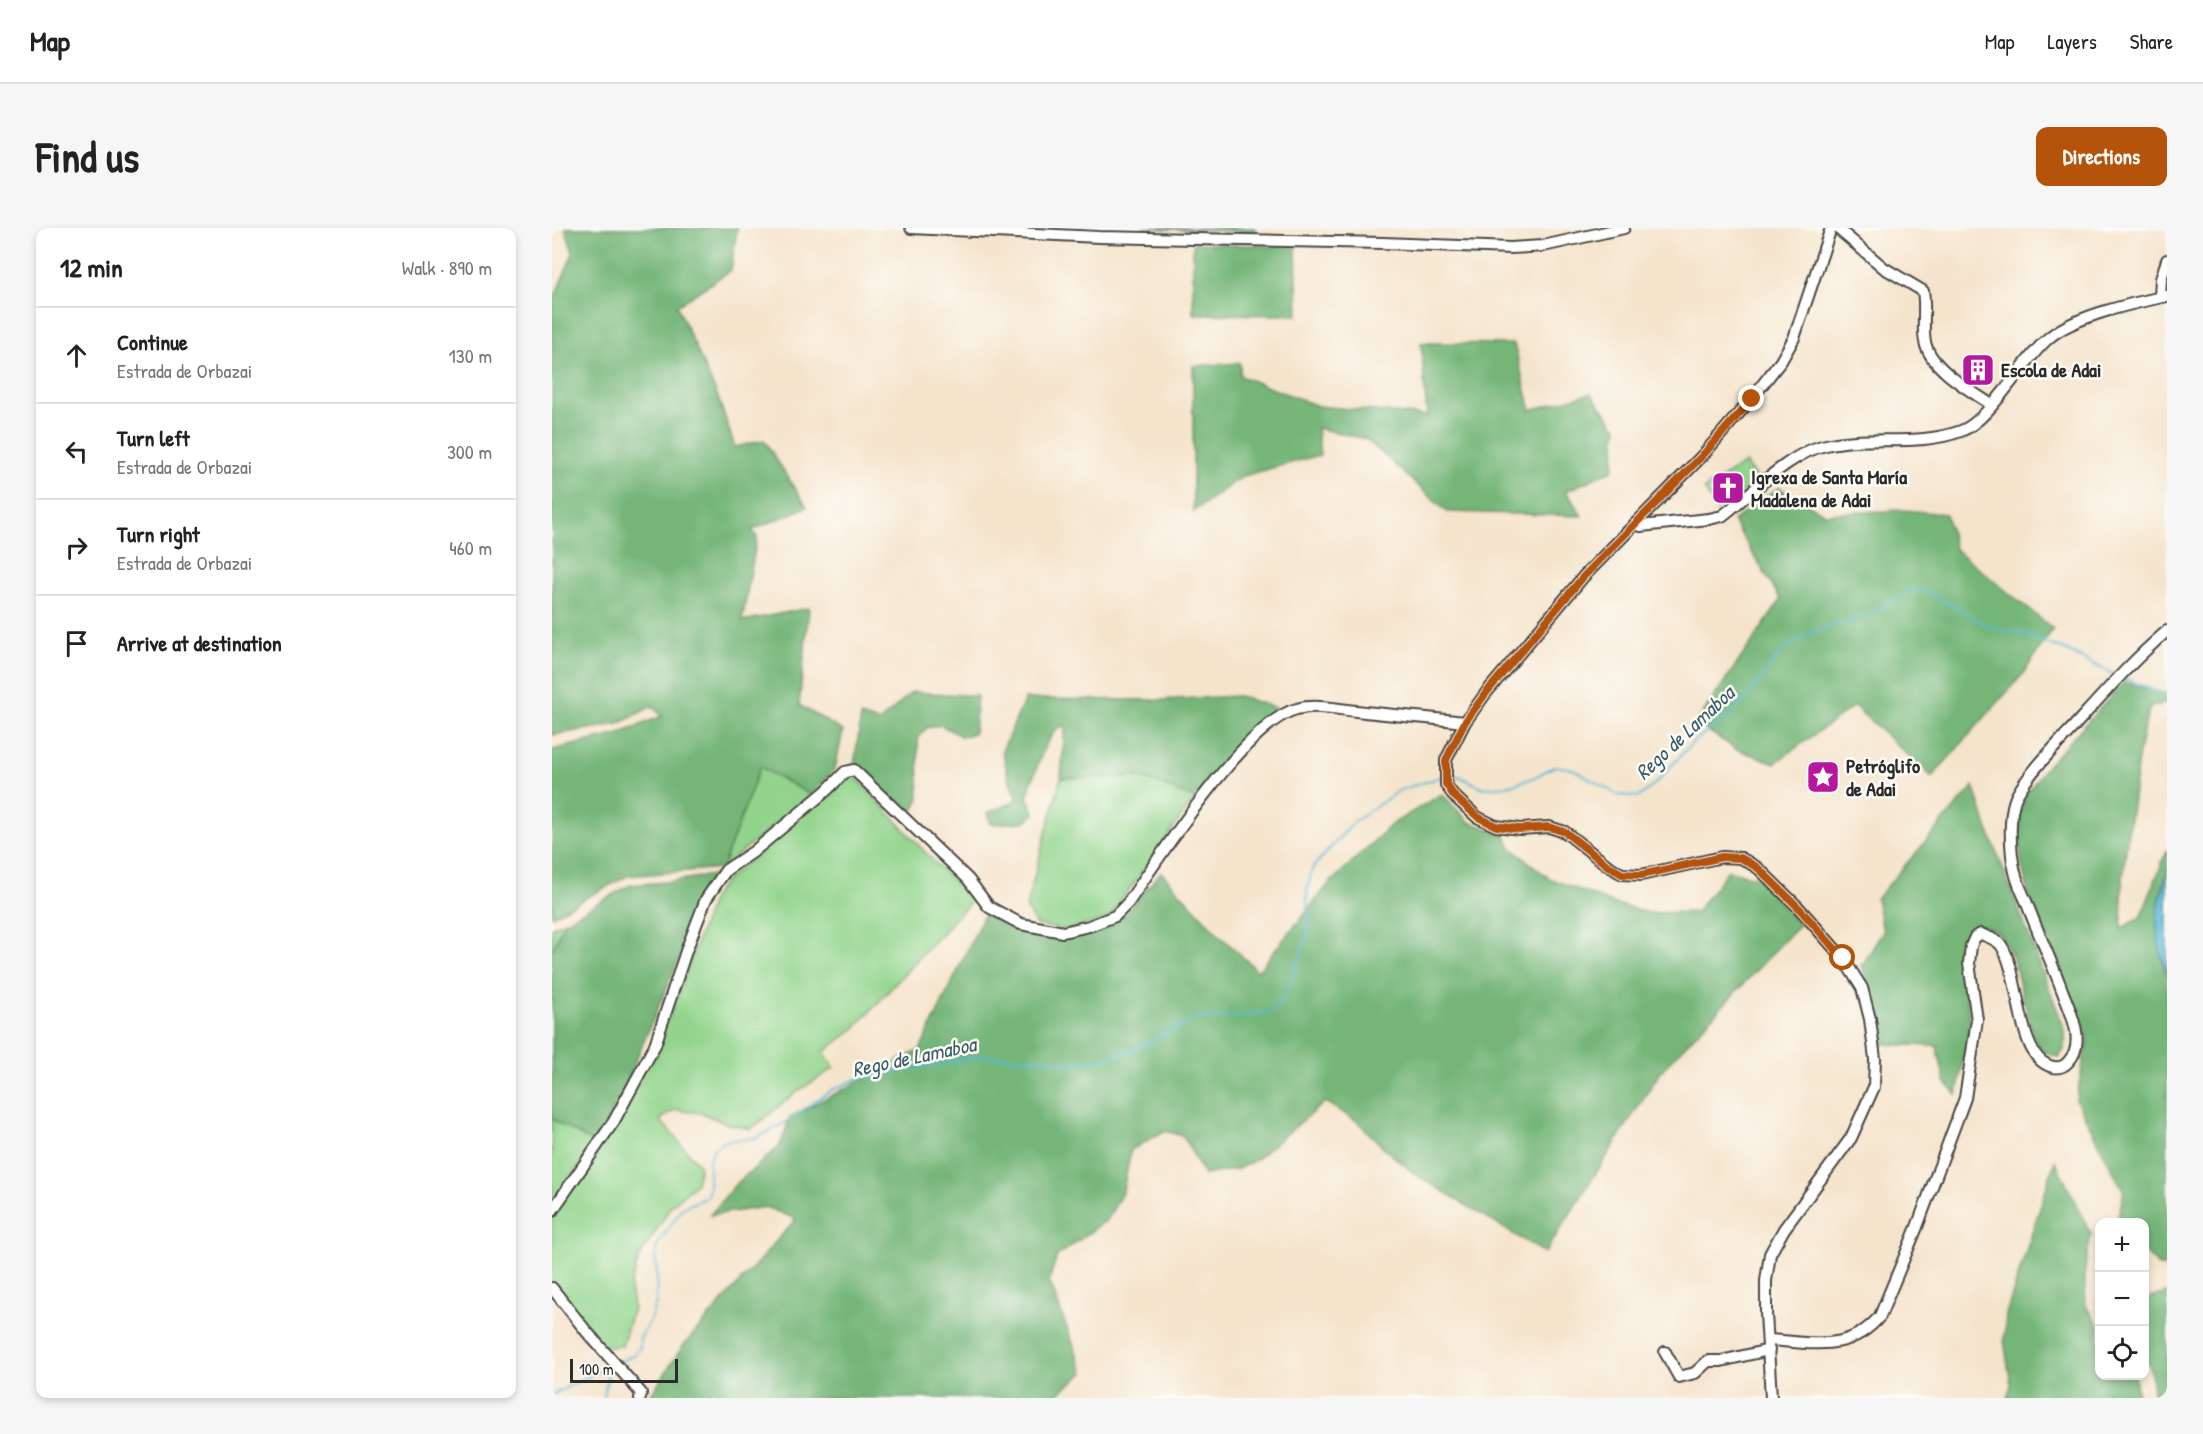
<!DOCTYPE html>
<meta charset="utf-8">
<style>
body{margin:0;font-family:"Patrick Hand",sans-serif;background:#f6f6f6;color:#222}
.controls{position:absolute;right:18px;bottom:18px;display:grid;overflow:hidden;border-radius:12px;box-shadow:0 3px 9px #0003}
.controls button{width:54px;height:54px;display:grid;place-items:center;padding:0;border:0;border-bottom:2px solid #e0e0e0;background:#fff;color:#222;font:30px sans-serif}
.scale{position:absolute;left:18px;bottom:15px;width:108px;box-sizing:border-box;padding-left:6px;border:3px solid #2b2b2b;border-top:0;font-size:16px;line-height:21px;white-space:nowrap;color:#2b2b2b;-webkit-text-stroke:4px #fdfcf7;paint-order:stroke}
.stop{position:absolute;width:18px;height:18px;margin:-14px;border:4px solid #b45309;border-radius:50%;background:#fff}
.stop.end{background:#b45309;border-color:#fff;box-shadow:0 2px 6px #0008}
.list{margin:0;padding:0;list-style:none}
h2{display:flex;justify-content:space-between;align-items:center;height:78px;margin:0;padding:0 24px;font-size:26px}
h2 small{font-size:20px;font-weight:400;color:#767676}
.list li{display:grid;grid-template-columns:39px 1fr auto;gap:18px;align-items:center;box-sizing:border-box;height:96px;padding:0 24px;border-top:2px solid #e0e0e0}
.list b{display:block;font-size:22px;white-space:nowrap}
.list p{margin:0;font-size:20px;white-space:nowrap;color:#767676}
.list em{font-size:20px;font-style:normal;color:#767676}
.icon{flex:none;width:33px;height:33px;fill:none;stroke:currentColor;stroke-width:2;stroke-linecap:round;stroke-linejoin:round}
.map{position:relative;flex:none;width:1615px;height:1170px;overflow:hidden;border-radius:12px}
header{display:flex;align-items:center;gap:36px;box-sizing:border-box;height:84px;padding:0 30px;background:#fff;border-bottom:2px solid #e0e0e0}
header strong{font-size:28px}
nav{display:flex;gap:33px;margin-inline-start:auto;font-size:21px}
.intro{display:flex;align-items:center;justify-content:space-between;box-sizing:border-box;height:144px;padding:0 36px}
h1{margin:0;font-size:42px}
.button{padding:15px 27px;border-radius:12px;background:#b45309;color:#fff;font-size:21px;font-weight:700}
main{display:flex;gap:36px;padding:0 36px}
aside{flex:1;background:#fff;border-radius:12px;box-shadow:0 3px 9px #0003}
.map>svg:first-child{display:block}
.green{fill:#92d48c;stroke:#5e805c;stroke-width:1.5}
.forest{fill:#75b678;stroke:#507052;stroke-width:1.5}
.water{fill:#57bad6;stroke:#417280;stroke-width:1.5}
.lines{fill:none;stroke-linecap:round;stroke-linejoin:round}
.stream{stroke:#57bad6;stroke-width:2}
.minor-casing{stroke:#494743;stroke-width:14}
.minor{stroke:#fff;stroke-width:10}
.route{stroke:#b45309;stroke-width:8}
.labels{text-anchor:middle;stroke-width:5;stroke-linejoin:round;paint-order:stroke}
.poi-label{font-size:20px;font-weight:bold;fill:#2b2b2b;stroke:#fdfcf7;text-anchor:start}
.water-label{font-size:21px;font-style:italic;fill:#3a5d67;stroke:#fdfcf7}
</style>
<header>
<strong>Map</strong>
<nav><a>Map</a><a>Layers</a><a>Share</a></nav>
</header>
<div class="intro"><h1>Find us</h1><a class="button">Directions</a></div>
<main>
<aside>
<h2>12 min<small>Walk · 890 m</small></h2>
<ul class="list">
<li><svg class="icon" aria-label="ahead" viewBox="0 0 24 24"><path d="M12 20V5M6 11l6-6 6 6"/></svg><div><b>Continue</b><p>Estrada de Orbazai</p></div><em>130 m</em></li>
<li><svg class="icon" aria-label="left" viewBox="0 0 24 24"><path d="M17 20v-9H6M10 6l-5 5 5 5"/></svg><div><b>Turn left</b><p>Estrada de Orbazai</p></div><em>300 m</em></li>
<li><svg class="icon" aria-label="right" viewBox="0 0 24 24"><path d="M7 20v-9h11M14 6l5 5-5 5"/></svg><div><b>Turn right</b><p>Estrada de Orbazai</p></div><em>460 m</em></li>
<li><svg class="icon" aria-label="arrive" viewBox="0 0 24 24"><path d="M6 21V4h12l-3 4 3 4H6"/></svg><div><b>Arrive at destination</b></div></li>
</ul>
</aside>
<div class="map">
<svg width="1615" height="1170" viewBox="0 0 1615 1170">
<rect width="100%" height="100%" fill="#fdfcf7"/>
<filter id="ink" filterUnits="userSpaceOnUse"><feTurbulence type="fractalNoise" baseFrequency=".0167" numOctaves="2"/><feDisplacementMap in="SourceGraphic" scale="12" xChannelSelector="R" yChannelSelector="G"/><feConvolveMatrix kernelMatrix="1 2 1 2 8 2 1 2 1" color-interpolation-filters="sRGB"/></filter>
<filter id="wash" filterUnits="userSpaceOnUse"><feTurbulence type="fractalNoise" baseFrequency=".008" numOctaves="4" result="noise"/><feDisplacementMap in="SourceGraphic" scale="24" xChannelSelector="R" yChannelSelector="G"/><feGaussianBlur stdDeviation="1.35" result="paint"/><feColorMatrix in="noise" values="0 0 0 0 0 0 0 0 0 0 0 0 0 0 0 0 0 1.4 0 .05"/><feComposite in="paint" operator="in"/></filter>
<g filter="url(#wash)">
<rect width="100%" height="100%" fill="#f5e4cc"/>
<!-- green -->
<g class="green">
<path d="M1193,235L1207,253L1164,282L1152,261Z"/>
<path d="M208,539L259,567L170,640Z"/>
<path d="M300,545L387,639L421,671L301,802L272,824L282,840L246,863L199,901L176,896L149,885L123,882L108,892L148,938L144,955L119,978L87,1030L78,1059L81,1080L70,1118L52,1119L0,1053V987L15,965L120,783L161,669L172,654Z"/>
<path d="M589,549L643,570L557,690L515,702L484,697L474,679L509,550Z"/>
<path d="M12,694L0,724V699Z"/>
<path d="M0,891L42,915L0,976Z"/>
</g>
<!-- forest -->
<g class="forest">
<path d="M13,0H185L179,42L125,78L166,169L183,219L212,212L255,279L200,302L205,309L190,393L257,380L247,477L291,503L283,541L259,567L208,539L170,640L75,648L0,688V522L67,506L110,488L100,478L67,496L0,507V75L21,25Z"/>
<path d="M590,0H703V4Z"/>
<path d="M641,15L744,19L746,87L641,86Z"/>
<path d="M869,115L962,116L979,182L1039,165L1065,200L1061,242L1014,263L1030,288L895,284L814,211L765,200L768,227L691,248L641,284V138L688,135V148L766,178L875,188Z"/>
<path d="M1227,260L1273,286L1350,282L1394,286L1403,321L1501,401L1471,446L1380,549L1302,478L1223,535L1184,521L1144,495L1229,372L1181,293Z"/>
<path d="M1572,454L1615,466V475L1598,479C1588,509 1585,539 1581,570C1575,613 1568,657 1570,700L1589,689L1615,622V646L1608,668L1610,732L1615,748V1038H1606L1593,1024L1592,994H1565L1572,964L1524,872L1536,810L1492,702L1478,672L1469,634L1467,589L1475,565L1493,540Z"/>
<path d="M360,464L425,468L422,505L410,509L389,497L374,500L366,511L367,570L357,591L302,538L309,488L327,494Z"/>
<path d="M687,468L724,480L643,570L589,549L509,550L513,498C495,497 481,553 475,568L483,586L472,594L439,596L435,585L460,575L465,569L458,554L450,523L473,471L606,472Z"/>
<path d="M1422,558L1434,596L1513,802V820L1507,829L1490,823L1482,812L1460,727L1446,704L1429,697L1414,705L1410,730L1418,794L1405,867L1393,854L1385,818L1328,816L1321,773L1310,738L1331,703L1324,671Z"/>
<path d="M890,566L917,594L954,607L958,619L997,650L1060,675L1096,685L1144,684L1176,642L1206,650L1247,697L1109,843L993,1025L864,947L834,922L805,893L773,874L703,932L686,941L652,947L631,908L612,903L579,922L571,963L556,991L505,1028L497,1052L532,1145L500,1170H97L131,1118L244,991L214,979L158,987L183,957L228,918L238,889L368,822L432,687L480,708L534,706L573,686L609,644L667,707L706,743L777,656L840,596Z"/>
<path d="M167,646L159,654L71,863L42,915L0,891V724L12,694L78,657L115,654Z"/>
<path d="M1503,933L1539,1006L1533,1041L1534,1078L1547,1098L1548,1148H1583L1586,1170H1455L1459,1157L1452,1112L1454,1086Z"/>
<path d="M1615,1065V1170H1602L1598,1138L1593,1131V1071Z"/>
</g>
<!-- water -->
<path class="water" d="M1615,646V748C1602,706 1601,688 1615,646Z"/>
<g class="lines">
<!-- stream -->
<g class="stream">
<path d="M1571,450L1615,468"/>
<path d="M897,547H904L932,560L955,558L981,550L1003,538L1021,541L1066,567L1087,569L1104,555L1141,514L1183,483L1233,420L1260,404L1317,387L1359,362L1374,363L1439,400L1463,403L1513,422L1563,447"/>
<path d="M67,1134L82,1127L88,1120V1111L98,1092L104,1074L105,1044L103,1029L105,1018L130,980L155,969L157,958V932L162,920L173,913L204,910L229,897L280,862L305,851L431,828L485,831L516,835L547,832L578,823L643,791L717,785L733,768L756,707L755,661L761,639L803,593L848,562L892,548"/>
<path d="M0,1167L59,1137"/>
<path d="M52,1170L57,1138"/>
</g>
</g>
</g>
<g filter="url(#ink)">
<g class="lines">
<defs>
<g id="minor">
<path d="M359,0L547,9L831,15L959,20L991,18L1072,0"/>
<path d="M1285,0L1332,40L1371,63C1374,79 1370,97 1373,114C1378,140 1419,163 1440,177"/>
<path d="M1608,69L1609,51L1615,32"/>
<path d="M1083,296L1089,298L1157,291L1170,288C1199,266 1239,224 1274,217C1318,207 1366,219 1409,203C1439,192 1471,130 1499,108C1526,87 1582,75 1615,68"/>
<path d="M0,983L62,893L103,817L134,723L154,671L174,642L201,624L274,563L293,544L302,542L416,651L437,679L469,696L511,704L537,698L563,688L576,675C606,631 696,492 745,481C763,476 785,481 804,483C840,487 876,490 913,494"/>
<path d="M0,1060L34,1103L89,1165L88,1170"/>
<path d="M1216,1112C1260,1114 1296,1126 1328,1088L1365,999L1413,870L1425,792L1417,735L1419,718L1423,709L1429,706C1436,709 1444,711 1449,717C1468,744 1465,819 1492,835C1500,840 1509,842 1516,834C1535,815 1518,783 1510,762C1499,732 1485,703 1474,673C1470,664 1465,654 1463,644C1458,625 1456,584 1465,567C1478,543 1505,517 1523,497C1553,464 1581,432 1615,403"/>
<path d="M1113,1124L1127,1149L1143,1145L1156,1133H1169L1217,1122"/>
<path d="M1219,1170L1214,1085V1053L1218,1026L1232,1001L1299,910L1322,859L1323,831L1318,791L1310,760L1291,730L1246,679L1206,640L1189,630L1170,629L1089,647L1070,646L1055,637L1013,604L997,599L968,601L944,598L925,589L902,568L894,557V532L913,494L934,465L1032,348L1151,227L1200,170L1229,133L1242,110L1279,0"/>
</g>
</defs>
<!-- minor casing -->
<use href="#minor" class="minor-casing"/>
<!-- minor -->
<use href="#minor" class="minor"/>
</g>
</g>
<g class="lines" filter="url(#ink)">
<!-- route -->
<path class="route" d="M1200,171L1151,227L1032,348L934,465L913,494L894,532V556L902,568L926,589L944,598L968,601L997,599L1013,604L1055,637L1070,646L1089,647L1170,629L1189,630L1206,640L1246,679L1291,730"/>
</g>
<!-- icons -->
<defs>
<symbol id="building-square" viewBox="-11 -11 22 22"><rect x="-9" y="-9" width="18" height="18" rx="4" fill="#b5179e" stroke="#fdfcf7"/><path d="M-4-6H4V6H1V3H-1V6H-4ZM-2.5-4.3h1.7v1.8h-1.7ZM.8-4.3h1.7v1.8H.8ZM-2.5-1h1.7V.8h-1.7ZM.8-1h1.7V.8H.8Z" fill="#fff"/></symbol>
<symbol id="church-square" viewBox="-11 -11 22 22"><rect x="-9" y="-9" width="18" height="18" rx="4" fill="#b5179e" stroke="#fdfcf7"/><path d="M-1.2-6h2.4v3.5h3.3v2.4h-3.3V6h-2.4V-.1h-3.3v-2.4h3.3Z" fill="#fff"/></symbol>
<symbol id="sight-square" viewBox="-11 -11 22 22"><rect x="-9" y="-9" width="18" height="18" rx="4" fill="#b5179e" stroke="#fdfcf7"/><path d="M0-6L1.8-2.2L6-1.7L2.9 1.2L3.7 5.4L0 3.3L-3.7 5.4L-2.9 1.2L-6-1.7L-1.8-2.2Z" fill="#fff"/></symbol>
</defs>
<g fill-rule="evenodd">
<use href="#building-square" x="1407" y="123" width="38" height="38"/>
<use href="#church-square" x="1157" y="241" width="38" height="38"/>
<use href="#sight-square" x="1252" y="530" width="38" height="38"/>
</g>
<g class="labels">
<!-- poi labels -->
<g class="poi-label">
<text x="1449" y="149">Escola de Adai</text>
<text x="1199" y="256">Igrexa de Santa María<tspan x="1199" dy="23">Madalena de Adai</tspan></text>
<text x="1294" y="545">Petróglifo<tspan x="1294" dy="23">de Adai</tspan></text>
</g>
<!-- water labels -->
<g class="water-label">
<text transform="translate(1133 505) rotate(-43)" y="7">Rego de Lamaboa</text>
<text transform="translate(362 829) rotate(-12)" y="7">Rego de Lamaboa</text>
</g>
</g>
</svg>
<div class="controls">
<button>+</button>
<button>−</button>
<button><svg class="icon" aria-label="locate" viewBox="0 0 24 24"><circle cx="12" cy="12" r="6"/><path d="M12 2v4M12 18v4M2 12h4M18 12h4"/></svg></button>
</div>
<div class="scale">100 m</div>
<div class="stop" style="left:1291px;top:730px"></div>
<div class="stop end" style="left:1200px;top:171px"></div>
</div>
</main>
